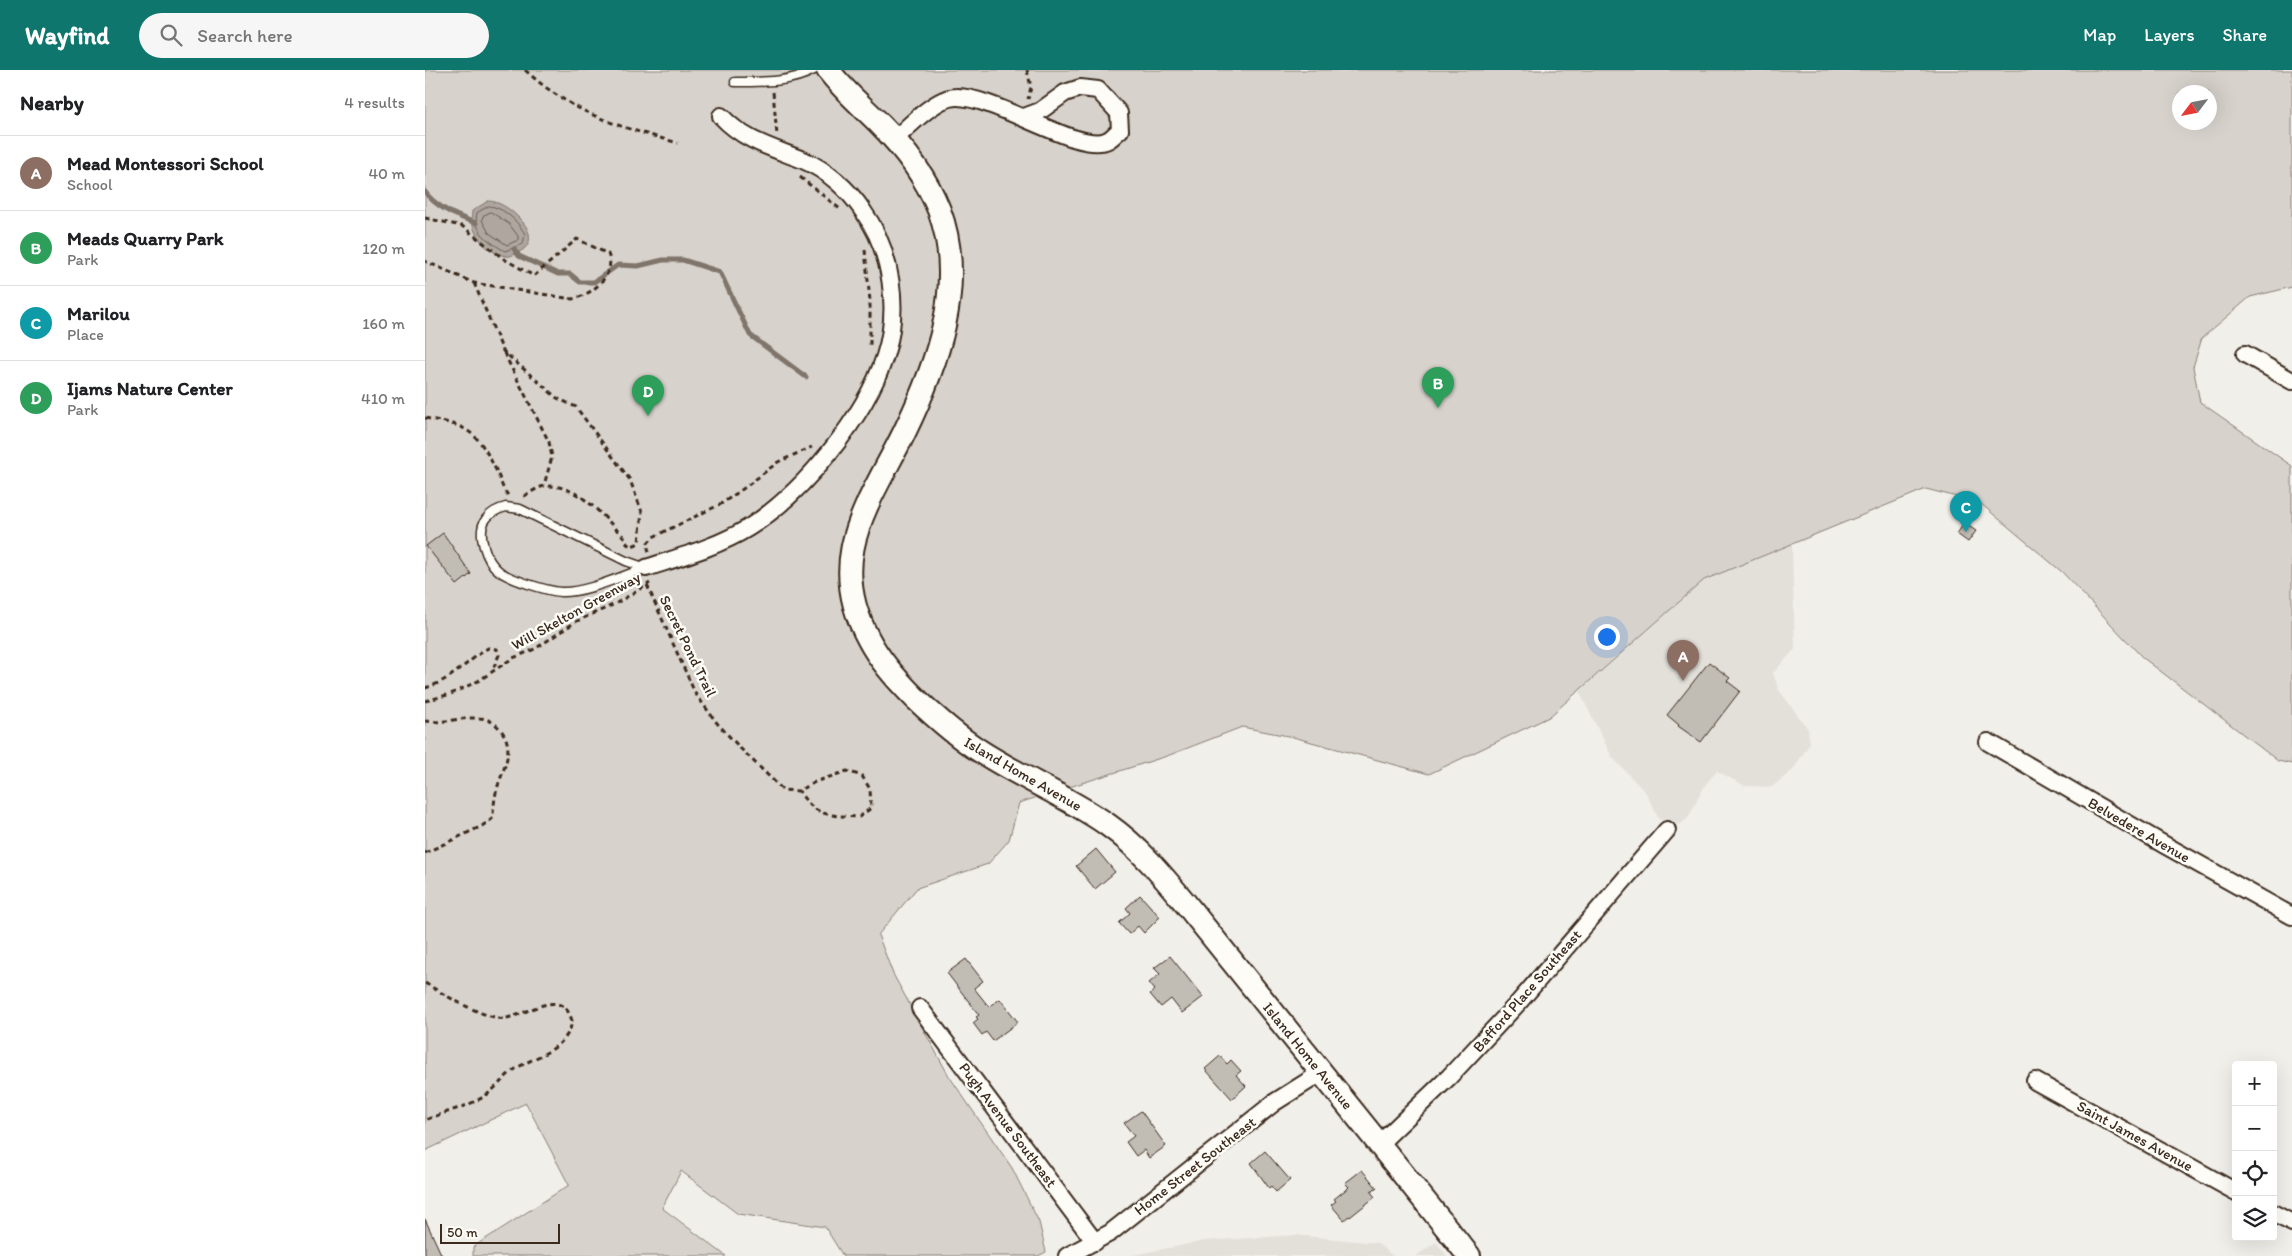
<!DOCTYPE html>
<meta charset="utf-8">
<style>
body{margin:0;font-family:Itim,sans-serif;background:#f6f6f6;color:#202124}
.controls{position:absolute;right:15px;bottom:15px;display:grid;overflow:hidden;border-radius:5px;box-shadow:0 5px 20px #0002}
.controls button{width:45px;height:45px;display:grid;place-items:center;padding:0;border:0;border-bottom:1px solid #e0e0e0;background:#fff;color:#202124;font:25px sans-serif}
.compass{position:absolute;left:1747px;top:15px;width:45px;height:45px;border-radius:50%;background:#fff;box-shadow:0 5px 20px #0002;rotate:238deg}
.scale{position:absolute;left:15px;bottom:12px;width:120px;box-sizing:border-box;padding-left:5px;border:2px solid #3b2a1e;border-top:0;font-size:14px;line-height:18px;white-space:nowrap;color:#3b2a1e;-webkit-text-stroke:4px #fdfcf7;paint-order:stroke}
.you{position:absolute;left:1181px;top:566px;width:18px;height:18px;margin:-12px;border:4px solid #fff;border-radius:50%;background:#1a73e8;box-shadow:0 0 0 8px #1a73e833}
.badge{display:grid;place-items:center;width:32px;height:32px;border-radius:50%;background:#0f766e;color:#fff;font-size:16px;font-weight:700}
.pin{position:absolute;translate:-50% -41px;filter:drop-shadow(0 1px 2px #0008)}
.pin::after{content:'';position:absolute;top:26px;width:18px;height:15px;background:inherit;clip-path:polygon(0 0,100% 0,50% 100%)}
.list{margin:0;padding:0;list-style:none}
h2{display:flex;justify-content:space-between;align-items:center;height:65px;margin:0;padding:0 20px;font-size:21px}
h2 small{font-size:16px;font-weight:400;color:#757577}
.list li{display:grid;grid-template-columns:32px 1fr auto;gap:15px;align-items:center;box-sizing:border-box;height:75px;padding:0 20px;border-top:1px solid #e0e0e0}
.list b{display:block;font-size:19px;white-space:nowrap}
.list p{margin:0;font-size:16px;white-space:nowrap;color:#757577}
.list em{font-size:16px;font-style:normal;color:#757577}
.icon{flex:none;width:28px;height:28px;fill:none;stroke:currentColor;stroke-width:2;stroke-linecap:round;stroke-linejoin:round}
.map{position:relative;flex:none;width:1867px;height:1186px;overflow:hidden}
header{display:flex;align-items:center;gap:30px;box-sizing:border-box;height:70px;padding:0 25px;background:#0f766e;color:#fff}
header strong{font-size:24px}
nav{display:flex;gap:28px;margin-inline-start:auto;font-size:18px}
.search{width:350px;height:45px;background:#f6f6f6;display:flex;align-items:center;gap:12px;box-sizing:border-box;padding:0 18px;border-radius:28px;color:#757577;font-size:19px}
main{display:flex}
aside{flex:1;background:#fff}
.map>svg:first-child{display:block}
.built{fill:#e3e0da}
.green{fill:#d7d2cc;stroke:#897e75;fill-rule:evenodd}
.water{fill:#aea69f;stroke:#80746b}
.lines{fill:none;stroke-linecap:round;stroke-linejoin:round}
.shore{stroke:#695c52;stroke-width:1}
.stream{stroke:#80746b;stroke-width:5}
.building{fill:#c1bcb4;stroke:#3b2a1e}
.lane-casing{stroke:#3b2a1e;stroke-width:11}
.street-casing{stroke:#3b2a1e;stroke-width:20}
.secondary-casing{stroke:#3b2a1e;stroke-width:26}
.path{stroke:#3b2a1e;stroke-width:3;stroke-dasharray:5 4;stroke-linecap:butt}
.lane{stroke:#fdfcf7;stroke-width:8}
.street{stroke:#fdfcf7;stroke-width:16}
.secondary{stroke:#fdfcf7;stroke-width:22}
.labels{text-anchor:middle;stroke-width:5;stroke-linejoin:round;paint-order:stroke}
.street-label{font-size:15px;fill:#3b2a1e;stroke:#fdfcf7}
</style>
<header>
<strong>Wayfind</strong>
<div class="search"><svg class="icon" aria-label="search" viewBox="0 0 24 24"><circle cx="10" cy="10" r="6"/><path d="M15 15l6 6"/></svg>Search here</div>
<nav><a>Map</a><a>Layers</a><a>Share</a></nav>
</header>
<main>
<aside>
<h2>Nearby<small>4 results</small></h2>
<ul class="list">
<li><span class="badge" style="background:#8d6e63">A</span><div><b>Mead Montessori School</b><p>School</p></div><em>40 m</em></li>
<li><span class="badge" style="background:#2e9e5b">B</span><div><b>Meads Quarry Park</b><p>Park</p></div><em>120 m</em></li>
<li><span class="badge" style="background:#0f9aa8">C</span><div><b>Marilou</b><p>Place</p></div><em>160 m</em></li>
<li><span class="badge" style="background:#2e9e5b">D</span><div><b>Ijams Nature Center</b><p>Park</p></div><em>410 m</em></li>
</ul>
</aside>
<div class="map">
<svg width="1867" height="1186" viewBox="0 0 1867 1186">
<rect width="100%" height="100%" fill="#f1efea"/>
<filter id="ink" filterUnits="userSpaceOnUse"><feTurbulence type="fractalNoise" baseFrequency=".02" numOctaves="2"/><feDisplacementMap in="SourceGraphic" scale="10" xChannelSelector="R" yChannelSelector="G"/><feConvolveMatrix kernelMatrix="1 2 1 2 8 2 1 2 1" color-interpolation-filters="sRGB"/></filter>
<g filter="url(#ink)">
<!-- built -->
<g class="built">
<path d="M1367,474L1370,579L1348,603L1354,620L1383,659L1385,673L1368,700L1347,717L1320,716L1292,701L1280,715L1263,748L1255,755L1234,749L1221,723L1187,687L1154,621L1279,510Z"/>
<path d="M871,1165L952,1173L968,1186H703L779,1171Z"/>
<path d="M1011,1172L1022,1186H991Z"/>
</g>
<!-- green -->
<path class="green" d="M0,0H1867V217L1825,227L1777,268L1768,297L1775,332L1867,396V694L1853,691L1717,587L1637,502L1555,433L1501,419L1279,510L1124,647L1004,704L868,667L817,657L742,686L594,733L584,770L563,794L492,818L453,865L468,904L524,1006L587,1098L614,1152L621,1182L613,1186H418L400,1157L313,1144L256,1101L237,1138L301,1186H48V1177L144,1115L101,1033L0,1081ZM1754,22H1784V52H1754Z"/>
<!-- water -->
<path class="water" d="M63,131C74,131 85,139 93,147C106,159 111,175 92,183C88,185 85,187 81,186C60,183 44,161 47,141Z"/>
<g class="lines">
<!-- shore -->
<g class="shore">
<path d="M64,136C79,137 93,152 100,164L98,174L80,181C66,173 47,162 52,143Z"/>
<path d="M66,142L84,154L93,166V170L82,175L64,163L57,150L58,146Z"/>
</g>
<!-- stream -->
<g class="stream">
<path d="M0,122C11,137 33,147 51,153"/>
<path d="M89,179L94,186L133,204H145L155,212H169L193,195L213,196L238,190H258L295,202L325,265L381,307"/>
</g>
</g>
<!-- building -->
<g class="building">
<path d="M1539,453L1551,461L1543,472L1532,464Z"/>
<path d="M18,463L46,504L32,515L1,476Z"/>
<path d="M1284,592L1305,608L1302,611L1315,621L1276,672L1253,656L1254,655L1242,645Z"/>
<path d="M671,779L690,802L670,819L651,796Z"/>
<path d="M715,825L735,847L719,863L713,856L704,864L694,853L705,843L701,838Z"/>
<path d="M745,886L778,927L757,943L746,929L736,937L725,924L730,920L724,913L735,904L729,898Z"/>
<path d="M541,889L558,911L549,918L564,937L575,929L593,952L568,971L561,962L557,965L548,953L553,949L551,947L554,945L522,903Z"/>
<path d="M795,986L802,994L806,990L816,1001L811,1005L821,1016L807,1029L780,999Z"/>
<path d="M716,1041L741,1076L724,1088L719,1080L711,1086L701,1072L709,1066L699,1053Z"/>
<path d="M840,1081L865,1110L851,1122L846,1116L844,1118L826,1093Z"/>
<path d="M937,1100L952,1118L946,1122L950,1127L925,1147L924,1146L919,1150L906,1135L911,1131L909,1129L924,1117L920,1113Z"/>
<path d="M0,1149L17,1186H0Z"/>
</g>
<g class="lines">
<defs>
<g id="lane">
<path d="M310,12C338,12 364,13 389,0"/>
<path d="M81,437L95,439L201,491L221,498C196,506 161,523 136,522C122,521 84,509 74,501C61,491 51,463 61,449C66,442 73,439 81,437Z"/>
</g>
<g id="street">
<path d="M469,70C483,57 511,27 531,27C571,26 655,85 683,70C687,68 691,63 695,60L694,43L673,20L655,18L640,23L615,41L599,47"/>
<path d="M1820,284L1867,311"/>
<path d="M221,498C255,487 292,477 323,458C377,424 440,348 460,286C475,240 467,181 438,141C424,120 402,100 378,90C348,78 319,71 296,46"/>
<path d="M1563,672L1738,774L1867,846"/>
<path d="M495,938L670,1172"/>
<path d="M1610,1011L1811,1122"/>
<path d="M954,1074L1024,1007L1094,932L1242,760"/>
<path d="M1848,1143L1867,1153"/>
<path d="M642,1186L685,1163L850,1032L896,1003"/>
</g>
<path id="secondary" d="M403,0C418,20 437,36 454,53C479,78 501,107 514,140C542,214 512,295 479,363C444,434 399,488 444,570C455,591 473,611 490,628C510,647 531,666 555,681C597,708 643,727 683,755C714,777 737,805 761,834L1044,1186"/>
</defs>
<!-- lane casing -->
<use href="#lane" class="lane-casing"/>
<!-- street casing -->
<use href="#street" class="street-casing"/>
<!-- secondary casing -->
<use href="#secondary" class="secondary-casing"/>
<!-- path -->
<g class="path">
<path d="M100,0C148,44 192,56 253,73"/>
<path d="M602,0L606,17L603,29"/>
<path d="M348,22L352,65"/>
<path d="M375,107L415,139"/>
<path d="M0,148L37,156L79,189L109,206L152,169L183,184C192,205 165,226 147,229L49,213L0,191"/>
<path d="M440,180L445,231V276"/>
<path d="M49,213L78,281L132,328L151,337L205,410L217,442L214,473L207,476L202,474L200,468C178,447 154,414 121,416C114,416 104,424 97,427"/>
<path d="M79,283L124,372L127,387L119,415"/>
<path d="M0,348C44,356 51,360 71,400C75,408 77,419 83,425"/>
<path d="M224,482L222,474L228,467L296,434L322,416L353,392L387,377"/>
<path d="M222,515L270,623L292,653L316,679L358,720L374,721L390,712L422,701L437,706L445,719L446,738L434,747C405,745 391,748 374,721"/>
<path d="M0,618C26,611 42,591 63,578L72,579L74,585L67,601"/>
<path d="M0,631L26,624L53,611L88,588L110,579L152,551L190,534L225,513"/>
<path d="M0,651C18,654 36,647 54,648C61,648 69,652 74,658C92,677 78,698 72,719C69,729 69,739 67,749L57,756L0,783"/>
<path d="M0,913C21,926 50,943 73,948C94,953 136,911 147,951C143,979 112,985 92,998C80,1005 72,1018 60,1026C42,1037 20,1042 0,1050"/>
</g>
<!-- lane -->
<use href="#lane" class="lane"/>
<!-- street -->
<use href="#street" class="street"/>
<!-- secondary -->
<use href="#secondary" class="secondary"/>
</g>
</g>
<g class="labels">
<!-- street labels -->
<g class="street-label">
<text transform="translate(151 541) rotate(-29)" y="5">Will Skelton Greenway</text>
<text transform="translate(263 576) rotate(64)" y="5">Secret Pond Trail</text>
<text transform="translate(598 704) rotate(30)" y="5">Island Home Avenue</text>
<text transform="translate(1714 760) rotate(30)" y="5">Belvedere Avenue</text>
<text transform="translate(1102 921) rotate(-49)" y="5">Bafford Place Southeast</text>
<text transform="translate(883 986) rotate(51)" y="5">Island Home Avenue</text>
<text transform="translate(583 1055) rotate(53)" y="5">Pugh Avenue Southeast</text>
<text transform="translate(1710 1066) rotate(29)" y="5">Saint James Avenue</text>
<text transform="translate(770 1096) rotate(-38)" y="5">Home Street Southeast</text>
</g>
</g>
</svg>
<div class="controls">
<button>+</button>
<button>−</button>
<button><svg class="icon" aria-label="locate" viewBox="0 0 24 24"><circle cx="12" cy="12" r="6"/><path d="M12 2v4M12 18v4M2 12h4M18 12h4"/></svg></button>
<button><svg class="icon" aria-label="layers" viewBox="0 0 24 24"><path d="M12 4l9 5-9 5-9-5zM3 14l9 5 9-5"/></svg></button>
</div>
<svg class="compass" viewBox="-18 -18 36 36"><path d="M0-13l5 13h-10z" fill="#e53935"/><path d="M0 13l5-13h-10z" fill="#757577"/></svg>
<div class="scale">50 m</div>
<div class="you"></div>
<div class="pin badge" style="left:1258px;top:611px;background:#8d6e63">A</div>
<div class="pin badge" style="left:1013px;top:338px;background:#2e9e5b">B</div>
<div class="pin badge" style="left:1541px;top:462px;background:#0f9aa8">C</div>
<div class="pin badge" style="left:223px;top:346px;background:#2e9e5b">D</div>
</div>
</main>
